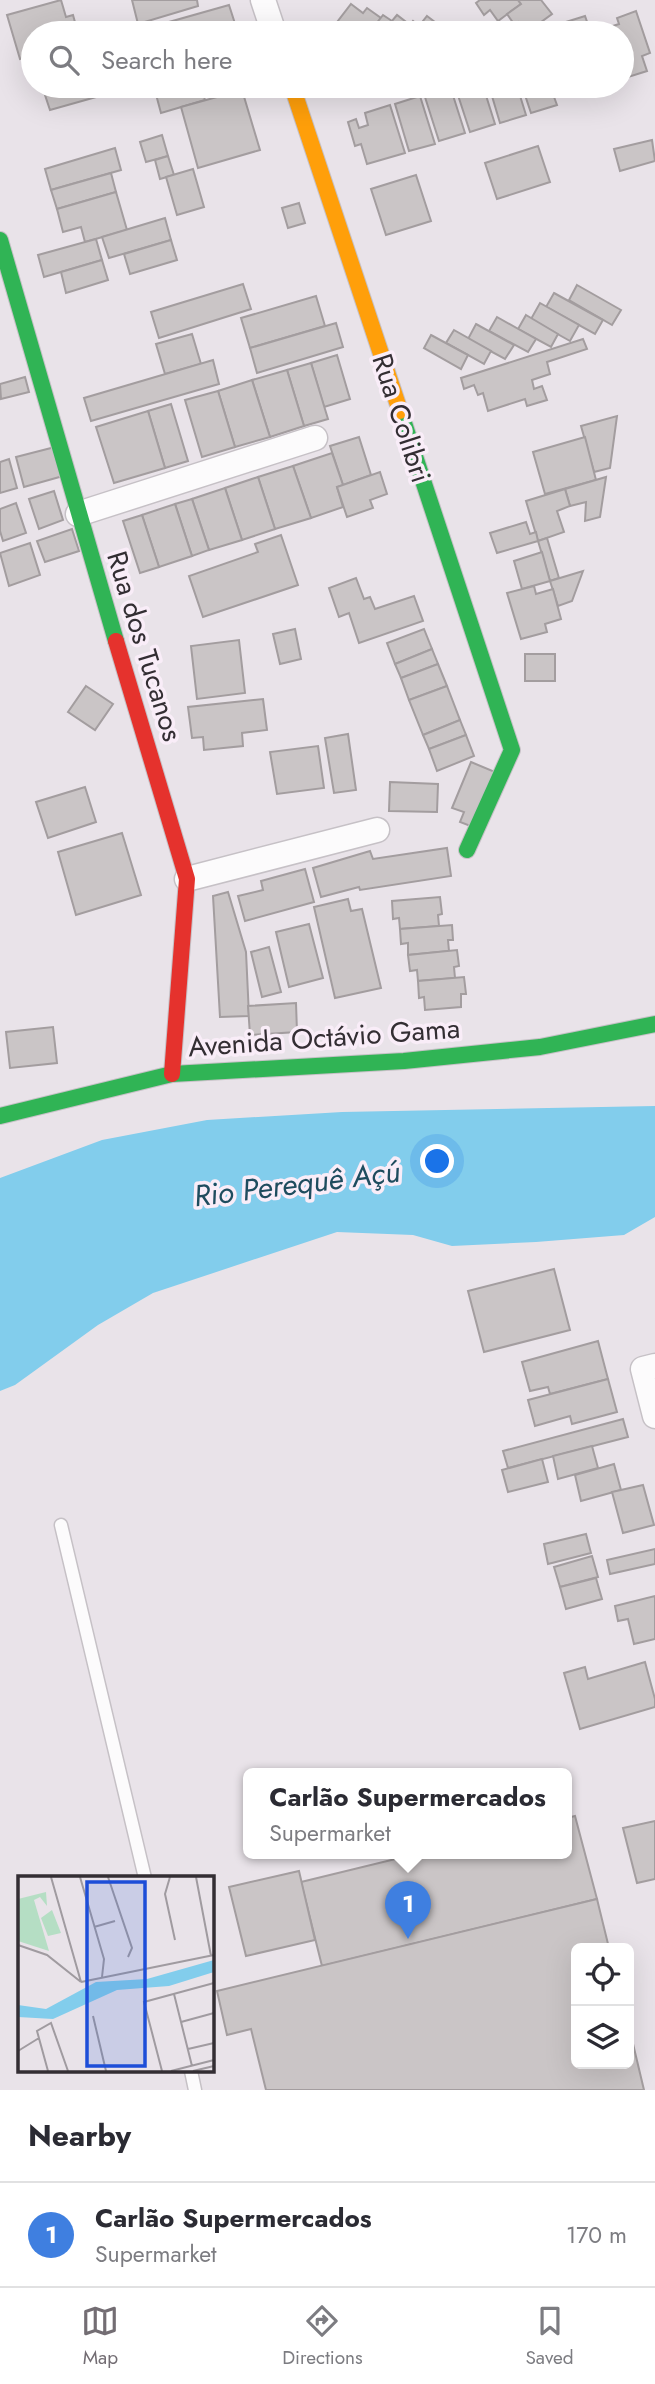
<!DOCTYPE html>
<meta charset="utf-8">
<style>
body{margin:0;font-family:Jost,sans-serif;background:#f7f7f7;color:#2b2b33}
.controls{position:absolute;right:21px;bottom:21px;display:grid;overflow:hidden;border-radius:10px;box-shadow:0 7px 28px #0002}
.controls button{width:63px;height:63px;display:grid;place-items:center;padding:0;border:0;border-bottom:2px solid #e1e1e2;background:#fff;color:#2b2b33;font:35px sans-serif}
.you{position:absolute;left:438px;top:1162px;width:24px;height:24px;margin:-18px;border:5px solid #fff;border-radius:50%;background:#1a73e8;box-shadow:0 0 0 10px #1a73e833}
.badge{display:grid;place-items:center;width:46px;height:46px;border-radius:50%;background:#736d73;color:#fff;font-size:23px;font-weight:700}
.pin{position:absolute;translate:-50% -58px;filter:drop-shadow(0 2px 4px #0008)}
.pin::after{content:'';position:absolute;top:37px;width:24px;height:21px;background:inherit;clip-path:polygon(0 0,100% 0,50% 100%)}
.popup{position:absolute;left:243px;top:1768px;width:329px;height:91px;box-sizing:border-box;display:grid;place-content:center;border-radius:10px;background:#fff;filter:drop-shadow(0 2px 5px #0005);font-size:23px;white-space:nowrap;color:#7c7c81}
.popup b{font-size:26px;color:#2b2b33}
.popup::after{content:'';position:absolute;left:50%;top:100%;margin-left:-14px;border:14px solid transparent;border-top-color:#fff}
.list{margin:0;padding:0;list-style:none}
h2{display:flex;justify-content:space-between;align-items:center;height:91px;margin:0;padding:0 28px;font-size:30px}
h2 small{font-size:23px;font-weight:400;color:#7c7c81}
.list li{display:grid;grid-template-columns:46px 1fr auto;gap:21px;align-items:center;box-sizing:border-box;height:105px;padding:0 28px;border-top:2px solid #e1e1e2}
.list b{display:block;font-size:26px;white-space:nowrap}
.list p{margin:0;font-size:23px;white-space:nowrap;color:#7c7c81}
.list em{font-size:23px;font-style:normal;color:#7c7c81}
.icon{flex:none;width:38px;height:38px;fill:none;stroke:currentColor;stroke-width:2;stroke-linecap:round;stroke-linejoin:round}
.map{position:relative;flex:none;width:655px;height:2090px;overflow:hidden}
.search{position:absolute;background:#fff;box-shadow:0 7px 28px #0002;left:21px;right:21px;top:21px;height:77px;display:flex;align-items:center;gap:18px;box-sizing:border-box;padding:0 24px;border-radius:38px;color:#7c7c81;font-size:26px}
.sheet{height:196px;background:#fff}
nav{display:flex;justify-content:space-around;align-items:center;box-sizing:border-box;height:98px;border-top:2px solid #e1e1e2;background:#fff;font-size:19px;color:#7c7c81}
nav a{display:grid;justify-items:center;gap:4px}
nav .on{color:#736d73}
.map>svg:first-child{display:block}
.water{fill:#82cdec}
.building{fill:#cac5c6;stroke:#a39d9f;stroke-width:2}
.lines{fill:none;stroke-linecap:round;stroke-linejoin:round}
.lane-casing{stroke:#c6c1c6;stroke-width:15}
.street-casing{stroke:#c6c1c6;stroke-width:27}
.fast-casing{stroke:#c6c1c6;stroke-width:18}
.slow-casing{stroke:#c6c1c6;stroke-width:18}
.jam-casing{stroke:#c6c1c6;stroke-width:18}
.lane{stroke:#fcfbfc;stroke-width:12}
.street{stroke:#fcfbfc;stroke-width:24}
.fast{stroke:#30b455;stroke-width:16}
.slow{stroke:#ff9f0a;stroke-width:16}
.jam{stroke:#e5322d;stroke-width:16}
.labels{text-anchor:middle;stroke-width:7;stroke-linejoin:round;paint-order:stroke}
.street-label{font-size:28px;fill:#332e33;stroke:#f9edf8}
.water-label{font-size:30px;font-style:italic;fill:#1e4c5e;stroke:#f9edf8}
.inset-road{fill:none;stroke:#a09ba0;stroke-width:2}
.view{fill:#1d4ed8;fill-opacity:0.15;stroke:#1d4ed8;stroke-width:3.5}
.inset-edge{fill:none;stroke:#332e33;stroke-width:3.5}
</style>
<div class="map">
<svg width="655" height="2090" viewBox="0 0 655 2090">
<rect width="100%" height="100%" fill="#e9e3e9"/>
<!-- water -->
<path class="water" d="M655,1106V1217L624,1235L536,1242L452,1246L413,1235L337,1232L153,1293L98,1325L15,1385L0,1391V1178L102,1140L207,1120L342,1112Z"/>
<!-- building -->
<g class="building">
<path d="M61,0L66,17L73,15L78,33H33V55L20,59L7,15Z"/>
<path d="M132,0H197L198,6L138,24Z"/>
<path d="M480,0H518L521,4L498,21L490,10L484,15L476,3Z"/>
<path d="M518,0H541L552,14L526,33L518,22L514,24L507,14L521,4Z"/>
<path d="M351,4L363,13L367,8L381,18L369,33H336L331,30Z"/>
<path d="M229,5L238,33H173L169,22Z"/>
<path d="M636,11L650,53L642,56L647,71L622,79V33H552L550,27L585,16L591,33L619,24L617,18Z"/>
<path d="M383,15L392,21L397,15L410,25L403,33H369Z"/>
<path d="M427,16L444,29L441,33H403L413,21L419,26Z"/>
<path d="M42,86H120L121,90L50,110Z"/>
<path d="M158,86H201L205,100L161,113L154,87Z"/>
<path d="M217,86H255L220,96Z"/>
<path d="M450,86L465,133L439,141L424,94Z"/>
<path d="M455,86H483L495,124L470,132Z"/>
<path d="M489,86H517L526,115L500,123Z"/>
<path d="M522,86H550L557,105L531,113Z"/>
<path d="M578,86H601L581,93Z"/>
<path d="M242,90L260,150L198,168L181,107Z"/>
<path d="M420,96L435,144L409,151L395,104Z"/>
<path d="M390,105L405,153L367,164L361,144L355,146L348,122L356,119L359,128L368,125L365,113Z"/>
<path d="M162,135L168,156L146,162L140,142Z"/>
<path d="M652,140L655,161L620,171L614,149Z"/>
<path d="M538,146L550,182L497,199L485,163Z"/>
<path d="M115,148L121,170L51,190L45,169Z"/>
<path d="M168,156L174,175L160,179L155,160Z"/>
<path d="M193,169L204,207L177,215L166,177Z"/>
<path d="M111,173L116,192L57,209L51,190Z"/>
<path d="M416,175L431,221L386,235L371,189Z"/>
<path d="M116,192L127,230L85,242L81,227L63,232L57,209Z"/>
<path d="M299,203L305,223L288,228L282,208Z"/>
<path d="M165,218L171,240L109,258L102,237Z"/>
<path d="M96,239L102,260L44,277L38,255Z"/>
<path d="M171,240L177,260L130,274L124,254Z"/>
<path d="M102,260L108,280L66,293L61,272Z"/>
<path d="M243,284L251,309L159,338L151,312Z"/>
<path d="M577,285L621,310L612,325L569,300Z"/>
<path d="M554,293L603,320L595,334L546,307Z"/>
<path d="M316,296L325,326L250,348L241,318Z"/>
<path d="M540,303L579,325L570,341L531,319Z"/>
<path d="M526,315L558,334L551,347L518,329Z"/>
<path d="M497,317L536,339L528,352L489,331Z"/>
<path d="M336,323L343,347L257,373L250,348Z"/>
<path d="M476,324L514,345L505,359L468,339Z"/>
<path d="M454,330L491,351L484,364L446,343Z"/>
<path d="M192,334L201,364L165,374L156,344Z"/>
<path d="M431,335L468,355L461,369L424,348Z"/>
<path d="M583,339L587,349L547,362L550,374L532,380L534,389L542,386L547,400L527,406L525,399L488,411L483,393L478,395L474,385L464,389L461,378Z"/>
<path d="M337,355L350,399L324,407L311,363Z"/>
<path d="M213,360L219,384L91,421L84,398Z"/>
<path d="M311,363L328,419L304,426L287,370Z"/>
<path d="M287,370L304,426L270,437L252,380Z"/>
<path d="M25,377L29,392L1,399L0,384Z"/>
<path d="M252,380L270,437L235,447L218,391Z"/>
<path d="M218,391L235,447L202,457L185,400Z"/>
<path d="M171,404L188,461L165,468L148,411Z"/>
<path d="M148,411L165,468L114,483L96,427Z"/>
<path d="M617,416L610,468L594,472L581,426Z"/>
<path d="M359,437L371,475L343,485L330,446Z"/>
<path d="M585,437L596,480L545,494L533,452Z"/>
<path d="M55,447L63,476L24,487L16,457Z"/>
<path d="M332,453L343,485L337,487L343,507L311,518L293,466Z"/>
<path d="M9,459L17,488L0,493V462Z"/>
<path d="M293,466L311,518L275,529L258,477Z"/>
<path d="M380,472L387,494L370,500L373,508L347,517L337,487Z"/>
<path d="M258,477L275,529L242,540L225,488Z"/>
<path d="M606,477L600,517L585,521L586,502L570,506L565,489Z"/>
<path d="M225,488L242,540L209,550L192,499Z"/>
<path d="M565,489L570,506L557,511L564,532L538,541L526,501Z"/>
<path d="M54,491L63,520L39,529L29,499Z"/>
<path d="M192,499L209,550L192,556L175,504Z"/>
<path d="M16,503L26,533L3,541L0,531V509Z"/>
<path d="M175,504L192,556L159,567L142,515Z"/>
<path d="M142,515L159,567L140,573L123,521Z"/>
<path d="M526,522L530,534L536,532L538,541L497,553L490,533Z"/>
<path d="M72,529L79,551L45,562L37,541Z"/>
<path d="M281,535L298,585L203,617L189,576L258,552L255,544Z"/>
<path d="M547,538L559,578L550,581L538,541Z"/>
<path d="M30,543L40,575L9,586L0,553Z"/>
<path d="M542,552L550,581L522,589L514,561Z"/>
<path d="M583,571L572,601L558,606L550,581Z"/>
<path d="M356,578L364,599L370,597L375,609L414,596L423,621L359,643L349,613L339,617L329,588Z"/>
<path d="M534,586L536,594L553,589L561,619L545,624L547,632L521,639L507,593Z"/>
<path d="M295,629L301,659L280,664L273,634Z"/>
<path d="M424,629L432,649L395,664L387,643Z"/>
<path d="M239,640L245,693L197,699L191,646Z"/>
<path d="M432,649L438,664L401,678L395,664Z"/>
<rect x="525" y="654" width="30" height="27"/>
<path d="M438,664L447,686L409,700L401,678Z"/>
<path d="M86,686L113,704L95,730L68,712Z"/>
<path d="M447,686L460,720L423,735L409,700Z"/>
<path d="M263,699L267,730L242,733L243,746L204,750L203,737L192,738L188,707Z"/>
<path d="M460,720L466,735L429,749L423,735Z"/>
<path d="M348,734L356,790L334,793L325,738Z"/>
<path d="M466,735L474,756L437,771L429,749Z"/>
<path d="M318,746L324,788L277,794L270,752Z"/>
<path d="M471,762L495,772L473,827L460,822L464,812L452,808Z"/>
<path d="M390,782L438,784L437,812L389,811Z"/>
<path d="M85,787L96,822L48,838L36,802Z"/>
<path d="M122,833L141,895L76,915L58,852Z"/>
<path d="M447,848L451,876L360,890L359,887L321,897L313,868L370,851L373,859Z"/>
<path d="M305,869L314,902L245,921L238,896L263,890L261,881Z"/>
<path d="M228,892L246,952L249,1016L220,1017L213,896Z"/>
<path d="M440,897L442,914L438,915L439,926L400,929L399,918L393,919L392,901Z"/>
<path d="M348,899L351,911L362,909L381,988L335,998L314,907Z"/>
<path d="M309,924L323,978L289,987L276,932Z"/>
<path d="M452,925L453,940H448L449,951L408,955V943L401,944L400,929Z"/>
<path d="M269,947L281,992L262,997L251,952Z"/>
<path d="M457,950L459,966L454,967L455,978L418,981L417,970L410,971L408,955Z"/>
<path d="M464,977L466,994H461V1007L425,1010L424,997L419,998L418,981Z"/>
<path d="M296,1003L297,1032L250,1035L248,1006Z"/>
<path d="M53,1027L57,1063L10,1068L6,1032Z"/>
<path d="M554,1269L570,1330L484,1352L468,1291Z"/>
<path d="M598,1341L608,1379L550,1394L548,1387L530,1391L522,1362Z"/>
<path d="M608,1379L617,1412L572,1424L570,1416L535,1426L528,1400Z"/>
<path d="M623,1419L628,1437L508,1468L503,1451Z"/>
<path d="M592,1446L598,1468L558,1479L553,1456Z"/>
<path d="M542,1459L548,1482L508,1492L502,1470Z"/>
<path d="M614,1464L621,1490L581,1501L575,1475Z"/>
<path d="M643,1485L654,1525L623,1533L612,1492Z"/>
<path d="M586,1534L591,1553L548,1564L544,1544Z"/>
<path d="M655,1549V1564L610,1574L607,1560Z"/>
<path d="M592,1556L598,1577L560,1587L554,1567Z"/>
<path d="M596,1578L602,1599L566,1609L560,1587Z"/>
<path d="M655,1596V1639L634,1644L628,1619L618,1621L615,1606Z"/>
<path d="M645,1662L655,1699V1707L580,1729L564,1673L585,1667L588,1679Z"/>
<path d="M575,1816L597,1899L322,1966L301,1882L420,1853H567V1818Z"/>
<path d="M655,1821V1879L637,1883L623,1828Z"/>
<path d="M299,1871L315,1940L246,1956L229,1887Z"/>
<path d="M597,1899L609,1948H576V2064H629V2027L644,2090H266L251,2029L227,2035L217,1991Z"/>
</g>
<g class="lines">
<defs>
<g id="lane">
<path d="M61,1525L145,1878"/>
<path d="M191,2071L195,2090"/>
</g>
<g id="street">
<path d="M263,0L274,33"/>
<path d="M78,514L315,438"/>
<path d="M187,879L377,830"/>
<path d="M655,1366L643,1369L655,1416"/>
</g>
<g id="fast">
<path d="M0,240L116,641"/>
<path d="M400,411L512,750L467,850"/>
<path d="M0,1116L172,1074L404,1061L540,1047L655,1024"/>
</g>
<path id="slow" d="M292,86L400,411"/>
<path id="jam" d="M116,641L187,879L172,1074"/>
</defs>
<!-- lane casing -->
<use href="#lane" class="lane-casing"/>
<!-- street casing -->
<use href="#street" class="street-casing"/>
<!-- fast casing -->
<use href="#fast" class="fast-casing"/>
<!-- slow casing -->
<use href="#slow" class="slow-casing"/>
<!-- jam casing -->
<use href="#jam" class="jam-casing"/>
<!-- lane -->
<use href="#lane" class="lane"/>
<!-- street -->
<use href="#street" class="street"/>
<!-- fast -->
<use href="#fast" class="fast"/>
<!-- slow -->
<use href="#slow" class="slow"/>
<!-- jam -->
<use href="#jam" class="jam"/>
</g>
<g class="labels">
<!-- street labels -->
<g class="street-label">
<text transform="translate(402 418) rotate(72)" y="10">Rua Colibri</text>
<text transform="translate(145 646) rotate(73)" y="10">Rua dos Tucanos</text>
<text transform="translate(324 1037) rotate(-4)" y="10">Avenida Octávio Gama</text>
</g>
<!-- water labels -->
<g class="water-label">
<text transform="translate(297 1184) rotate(-7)" y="10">Rio Perequê Açú</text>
</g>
</g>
<!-- overview -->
<g transform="translate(18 1876)">
<rect width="196" height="196" fill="#e9e3e9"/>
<path d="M28,16L29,30L22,21L16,24L31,75L0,65V23ZM34,34L43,57L30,60L23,42Z" fill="#b5dec4"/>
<path d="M196,84V96L151,110L99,114L35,143L0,141V129L28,133L78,106L129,103Z" fill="#82cdec"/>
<path class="inset-road" d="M33,1L63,106M62,1L86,83L84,101M90,1L114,72L110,81M152,1L147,18L157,64M178,1L193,80M76,51L97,45M0,69L29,79L63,106M63,106L196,79M156,118L174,190M75,140L88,195M163,146L196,137M170,173L196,167M0,175L21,162M30,195L19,155L33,147L50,195M144,195L126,126L196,107M153,195L196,184M175,195L196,190"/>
<path class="view" d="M69,6H127V190H69Z"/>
<rect width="196" height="196" class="inset-edge"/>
</g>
</svg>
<div class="controls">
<button><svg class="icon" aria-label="locate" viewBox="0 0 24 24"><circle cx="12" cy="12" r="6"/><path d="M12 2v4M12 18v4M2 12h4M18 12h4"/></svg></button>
<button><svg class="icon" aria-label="layers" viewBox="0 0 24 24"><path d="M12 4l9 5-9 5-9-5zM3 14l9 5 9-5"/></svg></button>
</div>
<div class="you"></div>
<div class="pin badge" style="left:408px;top:1939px;background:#3f7fe0">1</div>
<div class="popup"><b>Carlão Supermercados</b>Supermarket</div>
<div class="search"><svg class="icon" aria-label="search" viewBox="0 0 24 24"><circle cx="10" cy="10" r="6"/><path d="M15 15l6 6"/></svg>Search here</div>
</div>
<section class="sheet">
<h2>Nearby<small></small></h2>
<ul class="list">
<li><span class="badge" style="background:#3f7fe0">1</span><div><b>Carlão Supermercados</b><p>Supermarket</p></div><em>170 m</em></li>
</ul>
</section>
<nav>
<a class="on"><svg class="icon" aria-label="map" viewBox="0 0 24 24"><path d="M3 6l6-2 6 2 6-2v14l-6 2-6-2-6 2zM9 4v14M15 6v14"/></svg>Map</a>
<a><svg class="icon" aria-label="directions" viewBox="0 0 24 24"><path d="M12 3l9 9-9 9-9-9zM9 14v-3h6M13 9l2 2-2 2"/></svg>Directions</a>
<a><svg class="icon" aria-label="saved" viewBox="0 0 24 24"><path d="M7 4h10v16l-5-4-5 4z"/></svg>Saved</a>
</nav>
